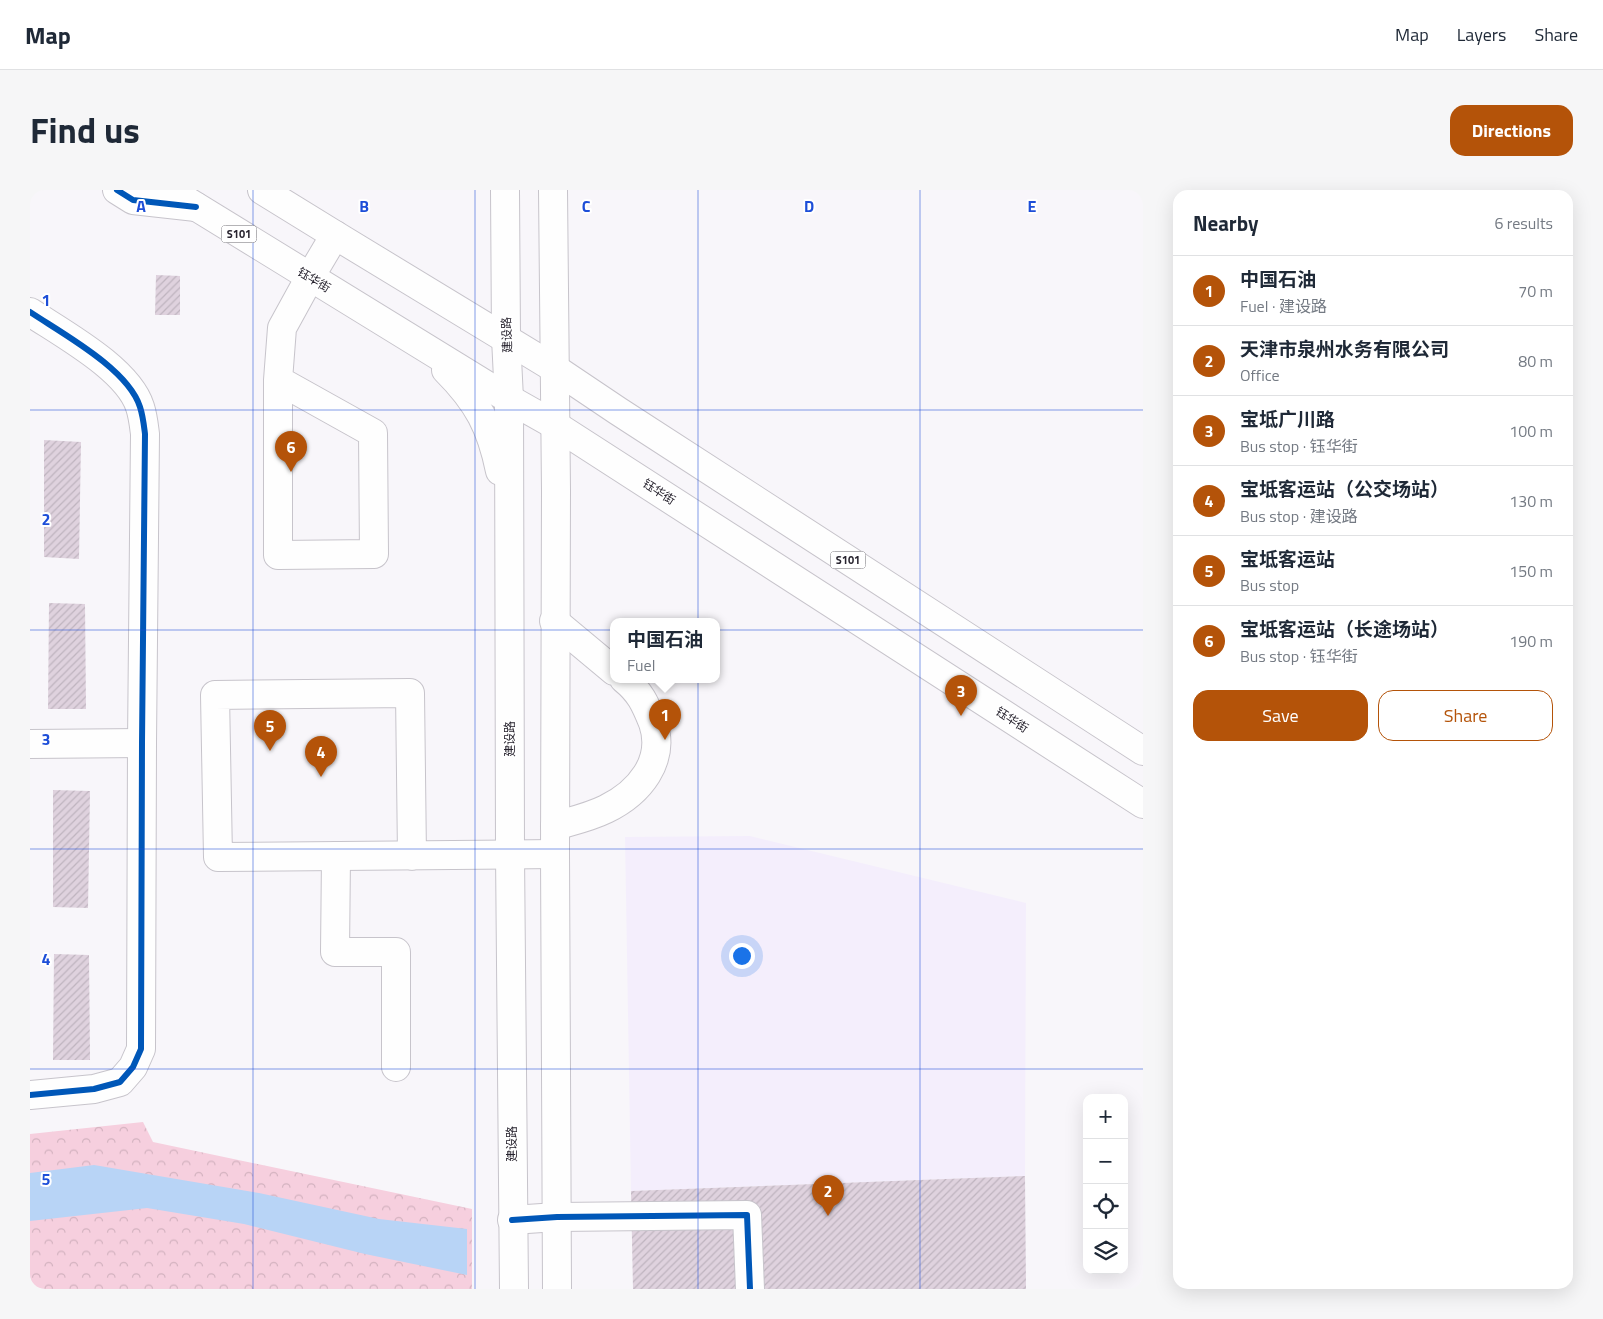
<!DOCTYPE html>
<meta charset="utf-8">
<style>
body{margin:0;font-family:"Titillium Web","Noto Sans SC",sans-serif;background:#f6f6f7;color:#1f2937}
.controls{position:absolute;right:15px;bottom:15px;display:grid;overflow:hidden;border-radius:10px;box-shadow:0 5px 20px #0002}
.controls button{width:45px;height:45px;display:grid;place-items:center;padding:0;border:0;border-bottom:1px solid #e0e1e3;background:#fff;color:#1f2937;font:25px sans-serif}
.you{position:absolute;left:711px;top:765px;width:18px;height:18px;margin:-12px;border:4px solid #fff;border-radius:50%;background:#1a73e8;box-shadow:0 0 0 8px #1a73e833}
.badge{display:grid;place-items:center;width:32px;height:32px;border-radius:50%;background:#b45309;color:#fff;font-size:16px;font-weight:700}
.pin{position:absolute;translate:-50% -41px;filter:drop-shadow(0 1px 2px #0008)}
.pin::after{content:'';position:absolute;top:26px;width:18px;height:15px;background:inherit;clip-path:polygon(0 0,100% 0,50% 100%)}
.popup{position:absolute;left:580px;top:428px;width:110px;height:65px;box-sizing:border-box;display:grid;place-content:center;border-radius:10px;background:#fff;filter:drop-shadow(0 1px 4px #0005);font-size:16px;white-space:nowrap;color:#747a83}
.popup b{font-size:19px;color:#1f2937}
.popup::after{content:'';position:absolute;left:50%;top:100%;margin-left:-10px;border:10px solid transparent;border-top-color:#fff}
.list{margin:0;padding:0;list-style:none}
h2{display:flex;justify-content:space-between;align-items:center;height:65px;margin:0;padding:0 20px;font-size:21px}
h2 small{font-size:16px;font-weight:400;color:#747a83}
.list li{display:grid;grid-template-columns:32px 1fr auto;gap:15px;align-items:center;box-sizing:border-box;height:70px;padding:0 20px;border-top:1px solid #e0e1e3}
.list b{display:block;font-size:19px;white-space:nowrap}
.list p{margin:0;font-size:16px;white-space:nowrap;color:#747a83}
.list em{font-size:16px;font-style:normal;color:#747a83}
.actions{display:flex;gap:10px;padding:15px 20px}
.actions a{flex:1;padding:11px 0;border:1px solid #b45309;border-radius:15px;text-align:center;font-size:18px;color:#b45309}
.actions .main{background:#b45309;color:#fff}
.icon{flex:none;width:28px;height:28px;fill:none;stroke:currentColor;stroke-width:2;stroke-linecap:round;stroke-linejoin:round}
.map{position:relative;flex:none;width:1113px;height:1099px;overflow:hidden;border-radius:15px}
header{display:flex;align-items:center;gap:30px;box-sizing:border-box;height:70px;padding:0 25px;background:#fff;border-bottom:1px solid #e0e1e3}
header strong{font-size:24px}
nav{display:flex;gap:28px;margin-inline-start:auto;font-size:18px}
.intro{display:flex;align-items:center;justify-content:space-between;box-sizing:border-box;height:120px;padding:0 30px}
h1{margin:0;font-size:35px}
.button{padding:12px 22px;border-radius:15px;background:#b45309;color:#fff;font-size:18px;font-weight:700}
main{display:flex;gap:30px;padding:0 30px}
aside{flex:1;background:#fff;border-radius:15px;box-shadow:0 5px 20px #0002}
.map>svg:first-child{display:block}
.built{fill:#f4eefc}
.forest{fill:url(#forest-crowns)}
.water{fill:#b8d4f6}
.building{fill:url(#building-hatch)}
.lines{fill:none;stroke-linecap:round;stroke-linejoin:round}
.minor-casing{stroke:#c7c4cb;stroke-width:30}
.major-casing{stroke:#c7c4cb;stroke-width:30}
.minor{stroke:#fefefe;stroke-width:28}
.major{stroke:#fefefe;stroke-width:28}
.cycleway-casing{stroke:#fff;stroke-width:9}
.cycleway{stroke:#0057b8;stroke-width:6}
.grid{fill:none;stroke:#1d4ed8;stroke-width:1;stroke-opacity:0.55}
.labels{text-anchor:middle;stroke-width:4;stroke-linejoin:round;paint-order:stroke}
.shield{fill:#fff;stroke:#68666d;stroke-width:1}
.shield-label{font-size:11px;font-weight:bold;fill:#28242f}
.street-label{font-size:12px;fill:#28242f;stroke:#fff}
.grid-label{font-size:16px;text-anchor:middle;font-weight:bold;fill:#1d4ed8;stroke:#fff;stroke-width:4;stroke-linejoin:round;paint-order:stroke}
</style>
<header>
<strong>Map</strong>
<nav><a>Map</a><a>Layers</a><a>Share</a></nav>
</header>
<div class="intro"><h1>Find us</h1><a class="button">Directions</a></div>
<main>
<div class="map">
<svg width="1113" height="1099" viewBox="0 0 1113 1099">
<defs>
<pattern id="forest-crowns" width="20" height="18" patternUnits="userSpaceOnUse" patternTransform="scale(1.25)"><rect width="20" height="18" fill="#f6cfde"/><path d="M2 6a3 3 0 1 1 6 0M12 15a3 3 0 1 1 6 0" fill="none" stroke="#d3b2bf"/></pattern>
<pattern id="building-hatch" width="6" height="6" patternUnits="userSpaceOnUse" patternTransform="scale(1.25)"><rect width="6" height="6" fill="#dfd2de"/><path d="M-1 1l2-2M0 6l6-6M5 7l2-2" fill="none" stroke="#bfb4bf"/></pattern>
</defs>
<rect width="100%" height="100%" fill="#f8f6fa"/>
<!-- built -->
<path class="built" d="M720,646L996,713L995,986L601,1001L595,647Z"/>
<!-- forest -->
<path class="forest" d="M113,932L123,952L442,1019V1099H0V944Z"/>
<!-- water -->
<path class="water" d="M64,975L229,1003L349,1029L437,1039V1085L335,1064L214,1034L117,1018L0,1031V983Z"/>
<!-- building -->
<g class="building">
<path d="M126,85L150,86V125H125Z"/>
<path d="M14,250L51,252L49,369L14,367Z"/>
<path d="M19,413L55,414L56,519H18Z"/>
<path d="M23,600L60,601L58,718L23,717Z"/>
<path d="M24,764L59,765L60,870H23Z"/>
<path d="M995,986L996,1099H603L601,1001Z"/>
</g>
<g class="lines">
<defs>
<g id="minor">
<path d="M87,0L103,10L166,17"/>
<path d="M0,122C33,144 98,179 110,217C113,226 114,236 115,244L112,553L111,859L103,877L90,892L64,899L0,905"/>
<path d="M248,190L343,243L344,364L248,365V190L252,138L280,87L305,45"/>
<path d="M524,431L584,481"/>
<path d="M0,554L112,553"/>
<path d="M525,636C542,631 560,627 576,619C609,603 636,571 623,533C615,513 610,502 594,489"/>
<path d="M306,666L305,762H366V877"/>
<path d="M382,666L380,503L185,505L188,667L525,664"/>
<path d="M482,1030L527,1027L717,1025L720,1099"/>
</g>
<g id="major">
<path d="M139,0L479,209L525,235L1113,614"/>
<path d="M232,0L305,45L524,178L588,221L1113,561"/>
<path d="M475,0L476,148L479,209L480,664L484,1099"/>
<path d="M523,0L526,301L525,664L527,1099"/>
<path d="M416,180C448,212 461,237 470,281"/>
</g>
</defs>
<!-- minor casing -->
<use href="#minor" class="minor-casing"/>
<!-- major casing -->
<use href="#major" class="major-casing"/>
<!-- minor -->
<use href="#minor" class="minor"/>
<!-- major -->
<use href="#major" class="major"/>
<defs>
<g id="cycleway">
<path d="M87,0L103,10L166,17"/>
<path d="M0,122C33,144 98,179 110,217C113,226 114,236 115,244L112,553L111,859L103,877L90,892L64,899L0,905"/>
<path d="M482,1030L527,1027L717,1025L720,1099"/>
</g>
</defs>
<!-- cycleway casing -->
<use href="#cycleway" class="cycleway-casing"/>
<!-- cycleway -->
<use href="#cycleway" class="cycleway"/>
</g>
<!-- grid -->
<path class="grid" d="M223,0V1099M445,0V1099M668,0V1099M890,0V1099M0,220H1113M0,440H1113M0,659H1113M0,879H1113"/>
<g class="labels">
<!-- shield labels -->
<g class="shield">
<rect x="191.5" y="35.5" width="35" height="17" rx="4"/>
<rect x="800.5" y="361.5" width="35" height="17" rx="4"/>
</g>
<g class="shield-label">
<text x="209" y="48">S101</text>
<text x="818" y="374">S101</text>
</g>
<!-- street labels -->
<g class="street-label">
<text transform="translate(284 90) rotate(31)" y="4">钰华街</text>
<text transform="translate(477 145) rotate(-92)" y="4">建设路</text>
<text transform="translate(629 302) rotate(33)" y="4">钰华街</text>
<text transform="translate(982 530) rotate(33)" y="4">钰华街</text>
<text transform="translate(480 549) rotate(-90)" y="4">建设路</text>
<text transform="translate(482 954) rotate(-90)" y="4">建设路</text>
</g>
</g>
<g class="grid-label">
<text x="111" y="22">A</text>
<text x="334" y="22">B</text>
<text x="556" y="22">C</text>
<text x="779" y="22">D</text>
<text x="1002" y="22">E</text>
<text x="16" y="116">1</text>
<text x="16" y="335">2</text>
<text x="16" y="555">3</text>
<text x="16" y="775">4</text>
<text x="16" y="995">5</text>
</g>
</svg>
<div class="controls">
<button>+</button>
<button>−</button>
<button><svg class="icon" aria-label="locate" viewBox="0 0 24 24"><circle cx="12" cy="12" r="6"/><path d="M12 2v4M12 18v4M2 12h4M18 12h4"/></svg></button>
<button><svg class="icon" aria-label="layers" viewBox="0 0 24 24"><path d="M12 4l9 5-9 5-9-5zM3 14l9 5 9-5"/></svg></button>
</div>
<div class="you"></div>
<div class="pin badge" style="left:635px;top:550px">1</div>
<div class="popup"><b>中国石油</b>Fuel</div>
<div class="pin badge" style="left:798px;top:1026px">2</div>
<div class="pin badge" style="left:931px;top:526px">3</div>
<div class="pin badge" style="left:291px;top:587px">4</div>
<div class="pin badge" style="left:240px;top:561px">5</div>
<div class="pin badge" style="left:261px;top:282px">6</div>
</div>
<aside>
<h2>Nearby<small>6 results</small></h2>
<ul class="list">
<li><span class="badge">1</span><div><b>中国石油</b><p>Fuel · 建设路</p></div><em>70 m</em></li>
<li><span class="badge">2</span><div><b>天津市泉州水务有限公司</b><p>Office</p></div><em>80 m</em></li>
<li><span class="badge">3</span><div><b>宝坻广川路</b><p>Bus stop · 钰华街</p></div><em>100 m</em></li>
<li><span class="badge">4</span><div><b>宝坻客运站（公交场站）</b><p>Bus stop · 建设路</p></div><em>130 m</em></li>
<li><span class="badge">5</span><div><b>宝坻客运站</b><p>Bus stop</p></div><em>150 m</em></li>
<li><span class="badge">6</span><div><b>宝坻客运站（长途场站）</b><p>Bus stop · 钰华街</p></div><em>190 m</em></li>
</ul>
<div class="actions"><a class="main">Save</a><a>Share</a></div>
</aside>
</main>
